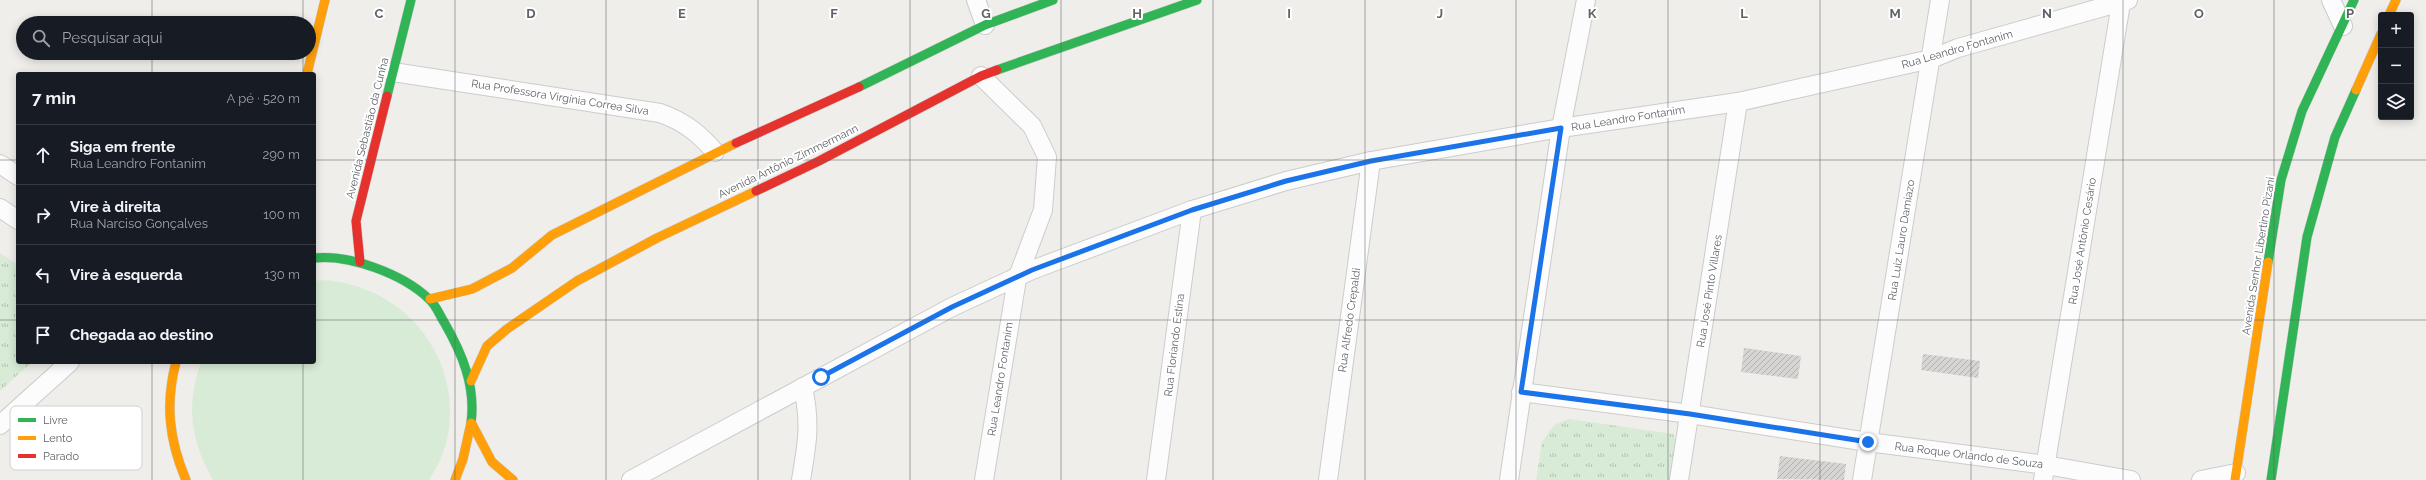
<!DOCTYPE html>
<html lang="pt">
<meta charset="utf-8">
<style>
body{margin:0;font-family:Raleway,sans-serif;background:#242831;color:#f1f3f6}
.controls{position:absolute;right:12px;top:12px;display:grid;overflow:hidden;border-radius:4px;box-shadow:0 2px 10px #0003}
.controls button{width:36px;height:36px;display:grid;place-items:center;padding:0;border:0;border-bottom:1px solid #363941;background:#171b24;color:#f1f3f6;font:20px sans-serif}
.stop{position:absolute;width:12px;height:12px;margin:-9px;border:3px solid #1a73e8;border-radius:50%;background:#fff}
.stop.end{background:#1a73e8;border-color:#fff;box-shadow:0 1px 4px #0008}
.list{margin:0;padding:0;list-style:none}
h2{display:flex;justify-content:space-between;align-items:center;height:52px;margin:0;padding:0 16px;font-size:17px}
h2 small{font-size:13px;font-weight:400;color:#9ea1a6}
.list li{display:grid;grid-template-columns:26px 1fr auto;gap:12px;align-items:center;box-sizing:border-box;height:60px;padding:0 16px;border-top:1px solid #363941}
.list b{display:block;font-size:15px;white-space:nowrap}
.list p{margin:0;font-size:13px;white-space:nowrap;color:#9ea1a6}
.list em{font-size:13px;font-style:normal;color:#9ea1a6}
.icon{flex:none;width:22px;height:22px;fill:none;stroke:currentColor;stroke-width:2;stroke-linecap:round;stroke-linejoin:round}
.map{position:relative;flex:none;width:2426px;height:480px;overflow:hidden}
.search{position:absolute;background:#171b24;box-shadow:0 2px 10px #0003;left:16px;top:16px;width:300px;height:44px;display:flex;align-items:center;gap:10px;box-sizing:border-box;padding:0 14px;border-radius:22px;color:#9ea1a6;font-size:15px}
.panel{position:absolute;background:#171b24;box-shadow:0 2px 10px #0003;left:16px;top:72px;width:300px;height:292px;border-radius:4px}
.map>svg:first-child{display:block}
.grass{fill:#d8ebd6}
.park{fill:url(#park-tufts)}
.building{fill:url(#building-hatch)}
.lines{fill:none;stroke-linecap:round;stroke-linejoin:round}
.street-casing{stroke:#cbcccc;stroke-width:20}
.fast-casing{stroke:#cacacb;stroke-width:10}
.slow-casing{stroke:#cacacb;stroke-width:10}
.jam-casing{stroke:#cacacb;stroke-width:10}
.street{stroke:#fdfcfc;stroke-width:18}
.fast{stroke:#30b455;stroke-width:9}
.slow{stroke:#ff9f0a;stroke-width:9}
.jam{stroke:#e5322d;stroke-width:9}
.route{stroke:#1a73e8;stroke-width:5}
.grid{fill:none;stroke:#5f6368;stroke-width:1;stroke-opacity:0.55}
.labels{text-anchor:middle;stroke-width:4;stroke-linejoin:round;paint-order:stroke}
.street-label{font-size:11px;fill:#5f6368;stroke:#fff}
.key{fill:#fff;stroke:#cfd0d2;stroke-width:1}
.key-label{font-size:11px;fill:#5f6368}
.grid-label{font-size:13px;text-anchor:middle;font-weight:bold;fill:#5f6368;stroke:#fff;stroke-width:4;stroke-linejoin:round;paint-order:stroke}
</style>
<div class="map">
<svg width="2426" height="480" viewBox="0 0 2426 480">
<defs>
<pattern id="park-tufts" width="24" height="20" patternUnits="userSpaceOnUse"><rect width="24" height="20" fill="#d8ebd6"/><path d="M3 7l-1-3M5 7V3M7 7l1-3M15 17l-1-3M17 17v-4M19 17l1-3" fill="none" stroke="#b2c2b1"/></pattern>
<pattern id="building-hatch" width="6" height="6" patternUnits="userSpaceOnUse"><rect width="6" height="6" fill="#d6d5d3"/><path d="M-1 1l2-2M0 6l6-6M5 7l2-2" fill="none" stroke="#b1b0af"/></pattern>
</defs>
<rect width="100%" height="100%" fill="#efeeea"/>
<!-- grass -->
<path class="grass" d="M314,281C335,278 358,286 376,294C434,322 465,391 443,453C440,462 434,471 429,480H213C190,439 186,406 201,362H314Z"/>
<!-- park -->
<g class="park">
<path d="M0,253L18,265V362H32L0,391Z"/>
<path d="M1569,419L1673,434L1677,443L1674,480H1536L1542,442L1554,425Z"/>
</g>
<!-- building -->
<g class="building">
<path d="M1744,348L1801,356L1798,379L1741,372Z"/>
<path d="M1923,354L1980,361L1978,378L1921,370Z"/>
<path d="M1780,456L1846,464L1844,480L1777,479Z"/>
</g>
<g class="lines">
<defs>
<g id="street">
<path d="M976,0L985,25"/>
<path d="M2331,0L2343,26"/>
<path d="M393,72L660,113C683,121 699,133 715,152"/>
<path d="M981,76L1032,126L1047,157L1043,210L1017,279L984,480"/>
<path d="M0,164L18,176"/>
<path d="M0,208L18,220"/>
<path d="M1521,392L1690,414L1868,442L2046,465L2131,480"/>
<path d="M0,425L70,362"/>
<path d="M631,480L952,307L1032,270L1192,210L1286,181L1371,161L1561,128L1738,102L1931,59L1958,48L2128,0"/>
<path d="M801,480C807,444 811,424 803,387"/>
<path d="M1156,480L1192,210"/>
<path d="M1328,480L1371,161"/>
<path d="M1509,480L1561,128L1586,0"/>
<path d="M1679,480L1738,102"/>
<path d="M1862,480L1940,0"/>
<path d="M2043,480L2121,3"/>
<path d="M2201,480L2236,473"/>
</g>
<g id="fast">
<path d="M997,70L1197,0"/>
<path d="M859,87L985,25L1053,0"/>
<path d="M387,96L411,0"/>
<path d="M314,258C349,254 403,274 429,299C436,305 439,314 444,322C462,353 476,386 471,423"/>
<path d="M2268,262L2281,180L2302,111L2354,0"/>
<path d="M2271,480L2307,237L2335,137L2356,90"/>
</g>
<g id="slow">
<path d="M2389,15L2396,0"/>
<path d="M307,74L325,0"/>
<path d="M2356,90L2381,34"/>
<path d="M430,299L472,289L512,268L552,235L736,143"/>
<path d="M176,362C165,404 169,440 186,480"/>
<path d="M471,381L487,346L507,329L577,281L657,238L756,191"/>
<path d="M472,424L492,462L513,480"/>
<path d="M455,480L463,459L471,423"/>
<path d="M2235,480L2268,262"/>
</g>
<g id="jam">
<path d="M736,143L859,87"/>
<path d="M756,191L819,161L981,76L997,70"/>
<path d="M360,262L356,221L387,96"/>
</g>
</defs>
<!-- street casing -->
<use href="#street" class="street-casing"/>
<!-- fast casing -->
<use href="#fast" class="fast-casing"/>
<!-- slow casing -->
<use href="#slow" class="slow-casing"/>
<!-- jam casing -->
<use href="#jam" class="jam-casing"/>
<!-- street -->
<use href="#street" class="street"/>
<!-- fast -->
<use href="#fast" class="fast"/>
<!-- slow -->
<use href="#slow" class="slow"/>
<!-- jam -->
<use href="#jam" class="jam"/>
</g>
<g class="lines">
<!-- route -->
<path class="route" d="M821,377L952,307L1032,270L1192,210L1286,181L1371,161L1561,128L1521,392L1690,414L1868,442"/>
</g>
<!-- grid -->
<path class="grid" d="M152,0V23M303,0V23M455,0V480M606,0V480M758,0V480M910,0V480M1061,0V480M1213,0V480M1365,0V480M1516,0V480M1668,0V480M1820,0V480M1971,0V480M2123,0V480M2274,0V480M152,53V74M303,53V74M0,160H18M314,160H2426M0,320H18M314,320H2426M152,362V480M303,362V480"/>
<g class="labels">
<!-- street labels -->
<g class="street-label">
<text transform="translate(1957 49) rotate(-16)" y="4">Rua Leandro Fontanim</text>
<text transform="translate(560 97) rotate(9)" y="4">Rua Professora Virgínia Correa Silva</text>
<text transform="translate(1628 118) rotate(-9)" y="4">Rua Leandro Fontanim</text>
<text transform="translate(367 128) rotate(-76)" y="4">Avenida Sebastião da Cunha</text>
<text transform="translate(788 161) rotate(-26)" y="4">Avenida Antônio Zimmermann</text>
<text transform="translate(1901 240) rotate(-81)" y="4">Rua Luiz Lauro Damiazo</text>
<text transform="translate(2082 241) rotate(-81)" y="4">Rua José Antônio Cesário</text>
<text transform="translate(2258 256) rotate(-81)" y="4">Avenida Senhor Libertino Pizani</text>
<text transform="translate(1709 291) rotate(-81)" y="4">Rua José Pinto Villares</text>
<text transform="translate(1349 320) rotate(-82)" y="4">Rua Alfredo Crepaldi</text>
<text transform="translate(1174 345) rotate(-83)" y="4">Rua Floriando Estina</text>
<text transform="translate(1000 379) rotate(-81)" y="4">Rua Leandro Fontanim</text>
<text transform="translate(1969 455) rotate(7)" y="4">Rua Roque Orlando de Souza</text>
</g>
</g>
<!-- legend -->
<rect x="10" y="406" width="132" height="64" rx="6" class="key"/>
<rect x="18" y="418" width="18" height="4" fill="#30b455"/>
<rect x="18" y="436" width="18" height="4" fill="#ff9f0a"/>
<rect x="18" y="454" width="18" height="4" fill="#e5322d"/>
<g class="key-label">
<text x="43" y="424">Livre</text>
<text x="43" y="442">Lento</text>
<text x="43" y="460">Parado</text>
</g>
<g class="grid-label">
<text x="379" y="18">C</text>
<text x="531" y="18">D</text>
<text x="682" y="18">E</text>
<text x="834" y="18">F</text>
<text x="986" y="18">G</text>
<text x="1137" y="18">H</text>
<text x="1289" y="18">I</text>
<text x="1440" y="18">J</text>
<text x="1592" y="18">K</text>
<text x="1744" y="18">L</text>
<text x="1895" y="18">M</text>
<text x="2047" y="18">N</text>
<text x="2199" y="18">O</text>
<text x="2350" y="18">P</text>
</g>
</svg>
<div class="controls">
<button>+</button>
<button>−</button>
<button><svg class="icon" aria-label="layers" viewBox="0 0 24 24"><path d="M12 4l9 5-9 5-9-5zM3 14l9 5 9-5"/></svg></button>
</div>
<div class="stop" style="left:821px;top:377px"></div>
<div class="stop end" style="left:1868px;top:442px"></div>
<div class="search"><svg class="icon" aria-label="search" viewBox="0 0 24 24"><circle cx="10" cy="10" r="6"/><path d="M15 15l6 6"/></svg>Pesquisar aqui</div>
<section class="panel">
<h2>7 min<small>A pé · 520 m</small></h2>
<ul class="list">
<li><svg class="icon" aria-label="ahead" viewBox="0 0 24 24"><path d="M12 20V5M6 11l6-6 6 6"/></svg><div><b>Siga em frente</b><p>Rua Leandro Fontanim</p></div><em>290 m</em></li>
<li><svg class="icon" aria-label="right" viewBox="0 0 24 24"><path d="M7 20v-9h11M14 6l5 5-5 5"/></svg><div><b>Vire à direita</b><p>Rua Narciso Gonçalves</p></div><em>100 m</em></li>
<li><svg class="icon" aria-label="left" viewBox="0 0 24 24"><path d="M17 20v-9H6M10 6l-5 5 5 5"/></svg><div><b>Vire à esquerda</b></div><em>130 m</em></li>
<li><svg class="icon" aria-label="arrive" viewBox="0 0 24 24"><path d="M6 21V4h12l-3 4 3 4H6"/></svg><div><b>Chegada ao destino</b></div></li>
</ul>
</section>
</div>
